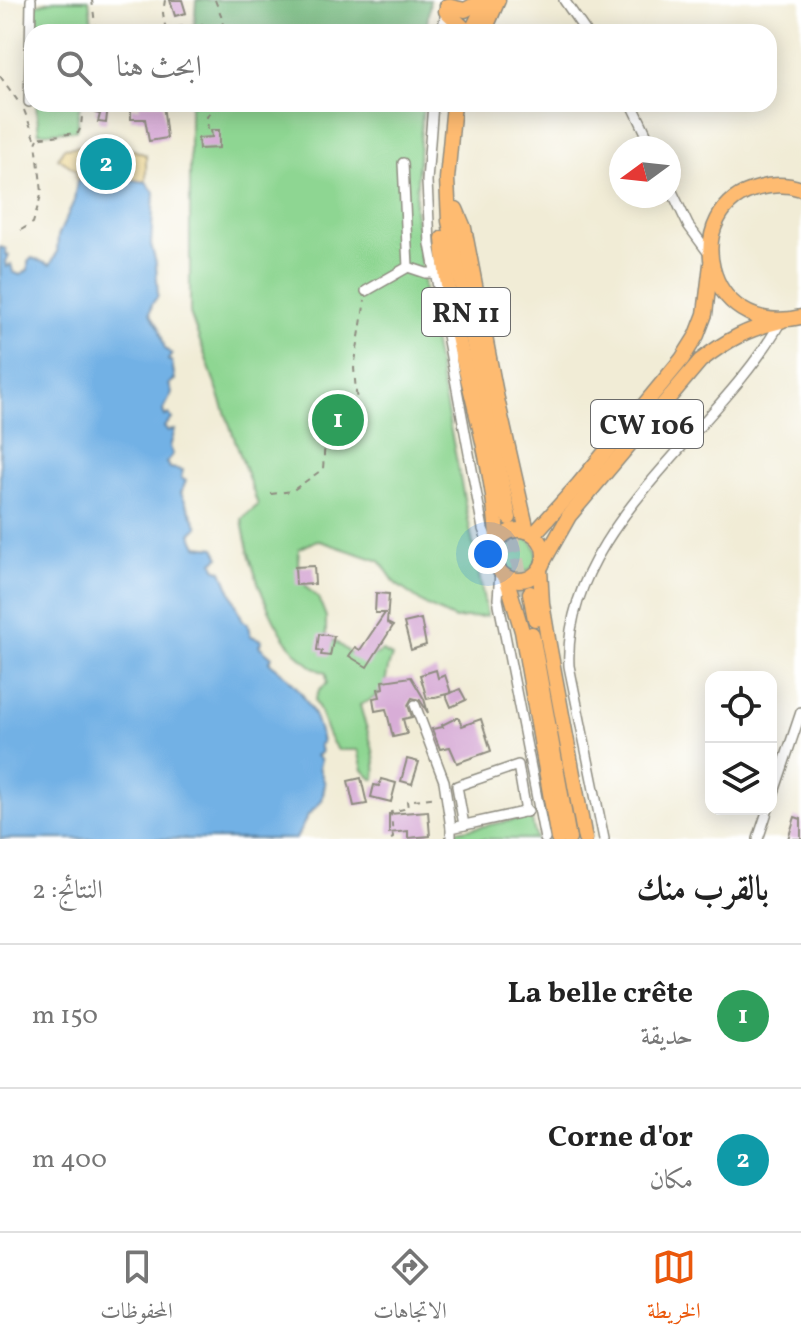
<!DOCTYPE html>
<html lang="ar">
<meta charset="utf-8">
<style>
body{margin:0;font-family:Vollkorn,Amiri,serif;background:#f2f2f2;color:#222;direction:rtl}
.controls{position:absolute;right:24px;bottom:24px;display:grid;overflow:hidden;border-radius:16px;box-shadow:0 4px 20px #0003}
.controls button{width:72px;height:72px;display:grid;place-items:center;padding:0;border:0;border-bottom:2px solid #e0e0e0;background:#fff;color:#222;font:40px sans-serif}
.compass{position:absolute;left:609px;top:136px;width:72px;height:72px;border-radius:50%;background:#fff;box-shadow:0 4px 20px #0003;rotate:255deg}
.you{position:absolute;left:488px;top:554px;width:28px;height:28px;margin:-20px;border:6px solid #fff;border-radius:50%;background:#1a73e8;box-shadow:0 0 0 12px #1a73e833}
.badge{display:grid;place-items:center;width:52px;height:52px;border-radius:50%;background:#ea580c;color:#fff;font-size:26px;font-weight:700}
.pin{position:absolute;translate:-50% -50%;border:4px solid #fff;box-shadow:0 2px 8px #0006}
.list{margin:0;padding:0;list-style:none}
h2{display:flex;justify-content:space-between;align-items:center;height:104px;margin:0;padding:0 32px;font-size:34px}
h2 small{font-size:26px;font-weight:400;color:#767676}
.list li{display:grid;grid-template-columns:52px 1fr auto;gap:24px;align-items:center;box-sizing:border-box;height:144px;padding:0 32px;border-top:2px solid #e0e0e0}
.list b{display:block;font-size:30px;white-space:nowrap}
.list p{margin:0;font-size:26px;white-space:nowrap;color:#767676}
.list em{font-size:26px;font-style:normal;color:#767676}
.icon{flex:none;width:44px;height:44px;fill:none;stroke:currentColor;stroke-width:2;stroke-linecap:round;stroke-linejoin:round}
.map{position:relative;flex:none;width:801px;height:839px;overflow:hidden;direction:ltr}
.search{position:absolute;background:#fff;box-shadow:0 4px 20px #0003;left:24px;right:24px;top:24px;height:88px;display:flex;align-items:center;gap:20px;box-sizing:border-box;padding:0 28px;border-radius:24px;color:#767676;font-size:30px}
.sheet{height:392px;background:#fff}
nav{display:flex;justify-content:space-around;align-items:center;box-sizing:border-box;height:112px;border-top:2px solid #e0e0e0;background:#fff;font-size:22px;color:#767676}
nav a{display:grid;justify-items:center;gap:4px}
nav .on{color:#ea580c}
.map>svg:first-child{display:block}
.green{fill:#8ed692;stroke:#5c805e;stroke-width:2}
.forest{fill:#72b77c;stroke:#4e7154;stroke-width:2}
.sand{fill:#eeda9e;stroke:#8c8264;stroke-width:2}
.water{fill:#72b1e5;stroke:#4e6e88;stroke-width:2}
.building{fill:#d8add7}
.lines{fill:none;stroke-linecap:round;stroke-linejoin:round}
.highway-tunnel{stroke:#c9c5b4;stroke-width:14;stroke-dasharray:14 7;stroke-linecap:butt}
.minor-casing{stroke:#8e8c80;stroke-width:12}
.highway-casing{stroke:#8e8c80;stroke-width:17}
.path{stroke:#8e8c80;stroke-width:2;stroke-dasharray:6 6;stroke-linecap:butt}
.minor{stroke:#fff;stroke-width:9}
.highway{stroke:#febb71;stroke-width:14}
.labels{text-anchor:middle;stroke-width:6;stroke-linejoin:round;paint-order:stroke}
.shield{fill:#fff;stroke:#6b6b6b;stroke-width:2}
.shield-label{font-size:28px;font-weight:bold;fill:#2b2b2b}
</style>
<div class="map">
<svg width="801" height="839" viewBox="0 0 801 839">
<rect width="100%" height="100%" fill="#fff"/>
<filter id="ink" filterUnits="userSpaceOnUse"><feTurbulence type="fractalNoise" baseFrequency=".0125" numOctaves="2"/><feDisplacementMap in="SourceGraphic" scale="16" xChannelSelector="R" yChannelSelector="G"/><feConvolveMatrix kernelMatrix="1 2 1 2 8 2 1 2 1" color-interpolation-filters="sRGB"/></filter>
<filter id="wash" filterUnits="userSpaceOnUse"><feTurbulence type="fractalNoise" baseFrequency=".006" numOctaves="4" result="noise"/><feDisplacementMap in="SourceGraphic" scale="32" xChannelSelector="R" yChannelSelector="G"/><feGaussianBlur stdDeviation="1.8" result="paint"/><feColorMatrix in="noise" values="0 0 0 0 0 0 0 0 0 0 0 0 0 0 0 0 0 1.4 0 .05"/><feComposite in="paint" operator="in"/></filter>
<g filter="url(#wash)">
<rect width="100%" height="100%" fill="#f1ecd6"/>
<!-- green -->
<g class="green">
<path d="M54,0H89L93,32H36L34,6Z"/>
<path d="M36,104H80L76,130L39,133Z"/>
<path d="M190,104H423L415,208L425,299L487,616L455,619L427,606L396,584L380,561L317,540L299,549L298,563L307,588L319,599L326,617V636C347,646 356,670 382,651L392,656C381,684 393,691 360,705C366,730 378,754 375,779H372L363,770L358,750H338C325,736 324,717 315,700L319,690L327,683L326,673C278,659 248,564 242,519L258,505L190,313Z"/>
<circle cx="519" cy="555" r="18"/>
<path d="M531,817L536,839H453L452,832Z"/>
</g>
<!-- forest -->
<path class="forest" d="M196,0H430L426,32H194Z"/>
<!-- sand -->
<path class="sand" d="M92,145L123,146L146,155V182L93,175L77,181L76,170L58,158L64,148Z"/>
<!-- water -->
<path class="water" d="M93,175L146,182L154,192L151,245L156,263L158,296L152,304L150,313L159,327L165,349L172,354L168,360L172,362L175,380L169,384L172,393L163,411L165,416L169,414L172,419L164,427L167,431L175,430L170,447L173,454L166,463L170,468L183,470L181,478L186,481L181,493L198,527L191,534L197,546L215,548L220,557L213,562L215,568L222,571L243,621L247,623L251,636L262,640L259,646L272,657L269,662C296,681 318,710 322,743L319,744L321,752L316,756L321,760L319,767L325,784L322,801L308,815L296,839H0V247L6,249L5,254L9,256L6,261L7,267L11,264L13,272L20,275L28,270V262L32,258L50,265L57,253L58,236L74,201L77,181Z"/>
<g id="blocks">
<!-- building -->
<g class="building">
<path d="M170,0H182L186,13L175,16Z"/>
<path d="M97,104L108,105L106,123L98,122L100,114L95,113Z"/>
<path d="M139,104H163L167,138L149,141L145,119H131V107L139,108Z"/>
<path d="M211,130H219V148L199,149L198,138L212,137Z"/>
<path d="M314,566L315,584L296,585L295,567Z"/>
<path d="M376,593L389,594L387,623L393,626L367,667L349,656L355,647L360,650L385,613H375Z"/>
<path d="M421,619L426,645L411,650L404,623Z"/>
<path d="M319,634L334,636L330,656L321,655L322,651L317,650Z"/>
<path d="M436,670L438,678L445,675L451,693L427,699L420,675Z"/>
<path d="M411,677L424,699L428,713L420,700L412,698L408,705L412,717L403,719L407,734L393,737L386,709L375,711L373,698L380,697L378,689L384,688L383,681Z"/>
<path d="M460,689L466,700L451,707L446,695Z"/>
<path d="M458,717L462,726L481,719L491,751L457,763L450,747L440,749L432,729L443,727L442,725Z"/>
<path d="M407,759L419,762L412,784L401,781Z"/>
<path d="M361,778L367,804L354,806L348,781Z"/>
<path d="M381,779L396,783L391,802L371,797L374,785L379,786Z"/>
<path d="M428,811L430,836L408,838V831L389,833V814Z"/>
<path d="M795,817L801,819V839H788Z"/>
</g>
</g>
</g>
<g filter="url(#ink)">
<use href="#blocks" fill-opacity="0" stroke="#8e8c80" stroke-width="2"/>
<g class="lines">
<!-- highway-tunnel -->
<path class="highway-tunnel" d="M509,518L524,595"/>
<defs>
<g id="minor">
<path d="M564,0L586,32"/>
<path d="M442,32L447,7"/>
<path d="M29,102L31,0"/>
<path d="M433,104L427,181L430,244L483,529L494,557"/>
<path d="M632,104L653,148"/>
<path d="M403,163L408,267"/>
<path d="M669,185L688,225L710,255"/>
<path d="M408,267L426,273H435"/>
<path d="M366,291L408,267"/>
<path d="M500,572L498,599L545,839"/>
<path d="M415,705L444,781L451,828"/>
<path d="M771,801L801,712"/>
<path d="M464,825L457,786L518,765L526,812"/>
<path d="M451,839V828L528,811"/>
<path d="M604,839L569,666C562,528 721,431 781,321"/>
<path d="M758,839L768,809"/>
</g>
<g id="highway">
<path d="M447,6L465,10L484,0"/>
<path d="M446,11L468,32"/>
<path d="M471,32L487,0"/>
<path d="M484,32L498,0"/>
<path d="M454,104L447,179L449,221L509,518"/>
<path d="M801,189C787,184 773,184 759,188C678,207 703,340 801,317"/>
<path d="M456,209L464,228L497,399L527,531"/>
<path d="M443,238C448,340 494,440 497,542"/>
<circle cx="519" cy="555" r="25"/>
<path d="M534,534L578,485L682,359L697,335L705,314L711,264"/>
<path d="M543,562L569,516L700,361C727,340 747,329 781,321"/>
<path d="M540,569L542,603L549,645L585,839"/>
<path d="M506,577L522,631L558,839"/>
<path d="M530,593L535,619"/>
<path d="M532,634L569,839"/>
</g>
</defs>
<!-- minor casing -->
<use href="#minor" class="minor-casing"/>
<!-- highway casing -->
<use href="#highway" class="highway-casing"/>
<!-- path -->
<g class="path">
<path d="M92,0L96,32"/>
<path d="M165,0L163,13L166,32"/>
<path d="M215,0L223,20L222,32"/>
<path d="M165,28L203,25"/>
<path d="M0,76L20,104"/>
<path d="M24,110L35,138L78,133L81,127L83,104"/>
<path d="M208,130L207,117L214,104"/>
<path d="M21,230L33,223L42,192L36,143L38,139"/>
<path d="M271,494L292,491L323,469L327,413L335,405L357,404L354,368L365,300"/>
<path d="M391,839L393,838L391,812L408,808L407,801L437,797"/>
</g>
<!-- minor -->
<use href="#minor" class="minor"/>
<!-- highway -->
<use href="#highway" class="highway"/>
</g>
</g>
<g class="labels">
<!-- shield labels -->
<g class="shield">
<rect x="422" y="288" width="88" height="48" rx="6"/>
<rect x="591" y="400" width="112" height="48" rx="6"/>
</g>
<g class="shield-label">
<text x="466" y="322">RN 11</text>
<text x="647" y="434">CW 106</text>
</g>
</g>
</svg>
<div class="controls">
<button><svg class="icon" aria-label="locate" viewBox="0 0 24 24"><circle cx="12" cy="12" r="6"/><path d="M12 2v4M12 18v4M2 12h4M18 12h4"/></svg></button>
<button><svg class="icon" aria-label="layers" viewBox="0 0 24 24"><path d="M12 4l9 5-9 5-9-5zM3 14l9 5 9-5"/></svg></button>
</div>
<svg class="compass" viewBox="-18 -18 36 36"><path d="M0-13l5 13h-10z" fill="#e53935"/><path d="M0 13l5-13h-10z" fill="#767676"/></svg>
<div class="you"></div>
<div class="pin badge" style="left:338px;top:420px;background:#2e9e5b">1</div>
<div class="pin badge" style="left:106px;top:164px;background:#0f9aa8">2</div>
<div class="search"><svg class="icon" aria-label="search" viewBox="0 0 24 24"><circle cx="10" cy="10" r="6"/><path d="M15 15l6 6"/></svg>ابحث هنا</div>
</div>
<section class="sheet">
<h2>بالقرب منك<small>النتائج: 2</small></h2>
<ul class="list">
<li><span class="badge" style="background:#2e9e5b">1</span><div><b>La belle crête</b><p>حديقة</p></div><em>150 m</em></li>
<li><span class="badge" style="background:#0f9aa8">2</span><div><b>Corne d'or</b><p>مكان</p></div><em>400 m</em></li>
</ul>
</section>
<nav>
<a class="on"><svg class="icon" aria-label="map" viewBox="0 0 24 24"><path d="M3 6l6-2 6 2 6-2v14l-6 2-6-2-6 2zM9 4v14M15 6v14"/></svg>الخريطة</a>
<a><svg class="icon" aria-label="directions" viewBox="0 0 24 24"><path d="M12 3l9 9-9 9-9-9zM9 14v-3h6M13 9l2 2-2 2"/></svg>الاتجاهات</a>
<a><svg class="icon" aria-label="saved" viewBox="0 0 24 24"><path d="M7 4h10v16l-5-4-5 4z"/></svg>المحفوظات</a>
</nav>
